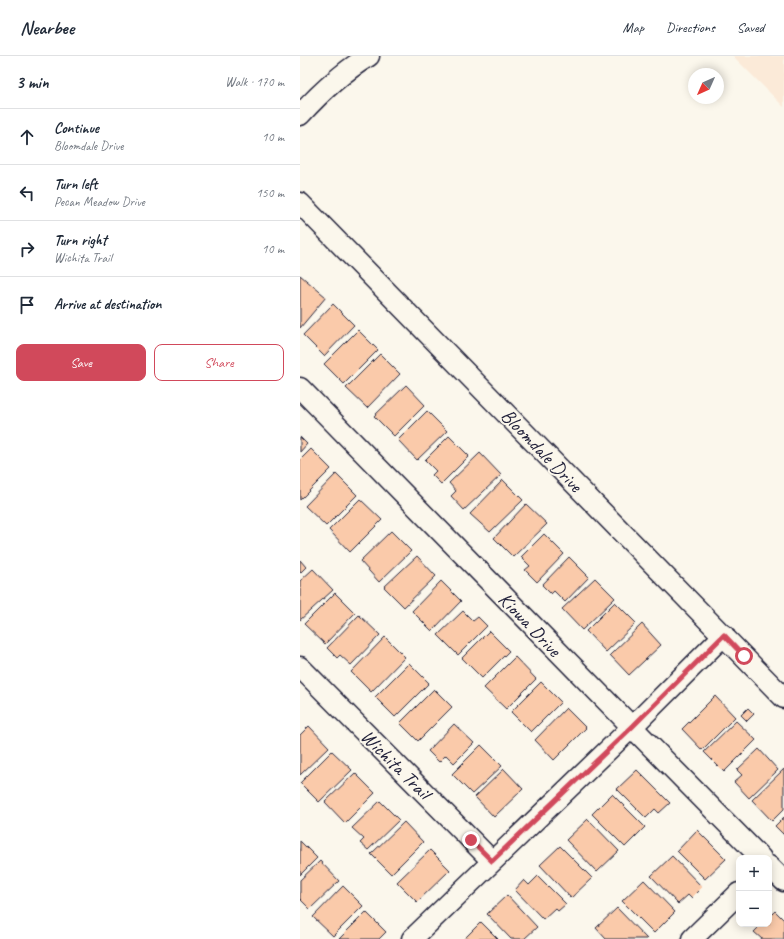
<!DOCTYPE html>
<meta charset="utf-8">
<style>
body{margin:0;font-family:Caveat,sans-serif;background:#f6f6f7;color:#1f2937}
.controls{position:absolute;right:12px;bottom:12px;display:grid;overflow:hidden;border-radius:8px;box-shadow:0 2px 10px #0003}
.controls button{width:36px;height:36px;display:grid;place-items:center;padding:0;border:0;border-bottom:1px solid #e0e1e3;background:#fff;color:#1f2937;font:20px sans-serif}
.compass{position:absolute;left:388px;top:12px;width:36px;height:36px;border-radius:50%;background:#fff;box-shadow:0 2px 10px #0003;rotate:225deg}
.stop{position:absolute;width:12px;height:12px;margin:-9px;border:3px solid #d1495b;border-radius:50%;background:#fff}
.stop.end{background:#d1495b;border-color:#fff;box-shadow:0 1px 4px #0008}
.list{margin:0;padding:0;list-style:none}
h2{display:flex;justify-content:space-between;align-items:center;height:52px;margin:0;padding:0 16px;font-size:17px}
h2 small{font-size:13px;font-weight:400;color:#747a83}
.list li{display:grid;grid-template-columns:26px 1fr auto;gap:12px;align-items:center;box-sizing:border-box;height:56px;padding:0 16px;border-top:1px solid #e0e1e3}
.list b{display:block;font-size:15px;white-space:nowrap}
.list p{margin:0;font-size:13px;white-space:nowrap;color:#747a83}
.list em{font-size:13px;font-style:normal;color:#747a83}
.actions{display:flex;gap:8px;padding:12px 16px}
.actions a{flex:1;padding:9px 0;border:1px solid #d1495b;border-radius:8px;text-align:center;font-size:14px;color:#d1495b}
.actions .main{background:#d1495b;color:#fff}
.icon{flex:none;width:22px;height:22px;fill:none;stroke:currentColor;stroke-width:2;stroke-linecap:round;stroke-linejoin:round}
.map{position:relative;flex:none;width:484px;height:883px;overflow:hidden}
header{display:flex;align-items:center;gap:24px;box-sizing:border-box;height:56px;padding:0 20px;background:#fff;border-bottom:1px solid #e0e1e3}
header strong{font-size:19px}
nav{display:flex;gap:22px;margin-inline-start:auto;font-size:14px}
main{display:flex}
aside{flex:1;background:#fff}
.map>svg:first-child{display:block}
.built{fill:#fbead8}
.building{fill:#facaaa;stroke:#22223b}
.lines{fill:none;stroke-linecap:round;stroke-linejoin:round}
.minor-casing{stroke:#22223b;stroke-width:23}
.minor{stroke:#fbf7ec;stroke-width:20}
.route{stroke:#d1495b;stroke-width:5}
.labels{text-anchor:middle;stroke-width:4;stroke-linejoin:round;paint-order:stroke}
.street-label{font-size:20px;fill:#22223b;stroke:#fbf7ec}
</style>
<header>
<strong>Nearbee</strong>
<nav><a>Map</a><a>Directions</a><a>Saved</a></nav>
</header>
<main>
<aside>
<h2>3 min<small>Walk · 170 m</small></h2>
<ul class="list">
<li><svg class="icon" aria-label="ahead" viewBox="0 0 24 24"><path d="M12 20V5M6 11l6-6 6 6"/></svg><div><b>Continue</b><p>Bloomdale Drive</p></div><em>10 m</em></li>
<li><svg class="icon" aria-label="left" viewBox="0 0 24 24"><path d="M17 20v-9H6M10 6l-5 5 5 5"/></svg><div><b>Turn left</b><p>Pecan Meadow Drive</p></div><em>150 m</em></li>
<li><svg class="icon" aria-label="right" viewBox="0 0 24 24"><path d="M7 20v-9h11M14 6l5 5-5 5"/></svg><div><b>Turn right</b><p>Wichita Trail</p></div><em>10 m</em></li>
<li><svg class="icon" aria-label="arrive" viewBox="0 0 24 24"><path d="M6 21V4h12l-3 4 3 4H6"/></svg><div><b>Arrive at destination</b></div></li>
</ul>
<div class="actions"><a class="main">Save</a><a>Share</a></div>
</aside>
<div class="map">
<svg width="484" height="883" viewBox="0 0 484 883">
<rect width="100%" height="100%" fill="#fbf7ec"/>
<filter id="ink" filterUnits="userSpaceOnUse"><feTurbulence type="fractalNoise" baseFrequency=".025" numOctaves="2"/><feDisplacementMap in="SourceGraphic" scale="8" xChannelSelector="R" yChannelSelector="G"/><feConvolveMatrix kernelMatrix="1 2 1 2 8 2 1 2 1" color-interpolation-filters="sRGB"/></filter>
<g filter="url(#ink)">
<!-- built -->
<path class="built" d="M433,0H484V51Z"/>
<!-- building -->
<g class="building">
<path d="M0,219L26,241L0,272Z"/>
<path d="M33,248L54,269L24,300L3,279Z"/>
<path d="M58,274L78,294L44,328L24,308Z"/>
<path d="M80,298L100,318L67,352L46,332Z"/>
<path d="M106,329L125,349L94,380L74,360Z"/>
<path d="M127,355L147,375L117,404L98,384Z"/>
<path d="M149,380L169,400L141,428L132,419L136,415L125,404Z"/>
<path d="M0,381L7,388L0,396Z"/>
<path d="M11,393L31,413L0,444V404Z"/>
<path d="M180,397L201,419L164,454L151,440L156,435L149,427Z"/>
<path d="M36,418L57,439L26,470L5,450Z"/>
<path d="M203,424L223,444L190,476L170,458Z"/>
<path d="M60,443L82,464L50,496L29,474Z"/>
<path d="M226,448L247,468L213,501L194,482Z"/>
<path d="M91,475L111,495L79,526L60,505Z"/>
<path d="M244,478L264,498L237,526L225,514L230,510L221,501Z"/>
<path d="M117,500L136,520L104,551L84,531Z"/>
<path d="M269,501L289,521L265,546L254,535L251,538L242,529Z"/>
<path d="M0,504L6,511L0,517Z"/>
<path d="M13,513L33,534L0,564V525Z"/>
<path d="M295,522L315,542L282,574L262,553Z"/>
<path d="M141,525L161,545L132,575L112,555Z"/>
<path d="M35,537L55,557L25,588L4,568Z"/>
<path d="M315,546L336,567L306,596L286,575Z"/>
<path d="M163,555L173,565L178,561L187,570L158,599L138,579Z"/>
<path d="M59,559L80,579L51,609L40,599L37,602L27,592Z"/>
<path d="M342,568L361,589L329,619L310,599Z"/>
<path d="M189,575L209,595L182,622L162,602Z"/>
<path d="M85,581L105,601L71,636L51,616Z"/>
<path d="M215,601L236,623L206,653L184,632Z"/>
<path d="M109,607L129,627L95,661L75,641Z"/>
<path d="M241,626L261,646L231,676L211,656Z"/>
<path d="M134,633L152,651L118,685L100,667Z"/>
<path d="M415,640L435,661L402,694L382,673Z"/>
<path d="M266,652L286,672L254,704L235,684Z"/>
<path d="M448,652L454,658L447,665L441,659Z"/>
<path d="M436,665L456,684L424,716L404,696Z"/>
<path d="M154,668L174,687L154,707L146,699L139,706L128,695Z"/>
<path d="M9,670L29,691L0,719V679Z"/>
<path d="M181,689L202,710L172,738L152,718Z"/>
<path d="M459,693L478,714L449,742L434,726L442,719L437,714Z"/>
<path d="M32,695L52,714L19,746L0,727Z"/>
<path d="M204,713L223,733L194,761L175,741Z"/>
<path d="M484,713V753L472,765L452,744Z"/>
<path d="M337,714L370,747L359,757L355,753L346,762L317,733Z"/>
<path d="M55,717L75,737L45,767L25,746Z"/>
<path d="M312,738L345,771L325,791L292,758Z"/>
<path d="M80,745L99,764L68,794L60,787L64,783L52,772Z"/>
<path d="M484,761V779L475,770Z"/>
<path d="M288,763L319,795L297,816L266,784Z"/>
<path d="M104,766L123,786L91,818L71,798Z"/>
<path d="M397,774L426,803L405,823L377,795Z"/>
<path d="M0,785L17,802L0,819Z"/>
<path d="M260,790L292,822L271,842L240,809Z"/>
<path d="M130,794L150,814L117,846L97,826Z"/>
<path d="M372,800L402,831L391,842L388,839L378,848L351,820Z"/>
<path d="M20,805L39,825L10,853L0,843V824Z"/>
<path d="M238,820L266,848L258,855L255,852L243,863L215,834L224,824L229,829Z"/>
<path d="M344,824L375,856L354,877L322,845Z"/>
<path d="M43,830L63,850L33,880L13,861Z"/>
<path d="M207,839L237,871L224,883H211L187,858Z"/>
<path d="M317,852L347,883H306L296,872Z"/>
<path d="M475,855L484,864V883H462L454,876L462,868H469V861Z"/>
<path d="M66,856L86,876L79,883H39Z"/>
<path d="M181,866L198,883H164Z"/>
</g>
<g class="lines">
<defs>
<g id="minor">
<path d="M0,59C21,36 42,16 69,0"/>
<path d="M0,147L484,642"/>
<path d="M0,332L332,671L461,802"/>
<path d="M0,611L192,805"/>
<path d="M469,810L484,825"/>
<path d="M112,883L332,671L424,579"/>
<path d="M392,883L439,837"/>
</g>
</defs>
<!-- minor casing -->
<use href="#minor" class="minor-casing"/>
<!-- minor -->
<use href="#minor" class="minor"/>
</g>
</g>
<g class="lines" filter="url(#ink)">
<!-- route -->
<path class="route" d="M171,784L192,805L332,671L424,579L444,600"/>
</g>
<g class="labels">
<!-- street labels -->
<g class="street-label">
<text transform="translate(242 394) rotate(46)" y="7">Bloomdale Drive</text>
<text transform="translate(230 568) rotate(46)" y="7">Kiowa Drive</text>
<text transform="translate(96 708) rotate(45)" y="7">Wichita Trail</text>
</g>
</g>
</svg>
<div class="controls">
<button>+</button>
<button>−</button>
</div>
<svg class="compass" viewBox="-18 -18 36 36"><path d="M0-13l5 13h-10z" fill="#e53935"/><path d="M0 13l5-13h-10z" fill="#747a83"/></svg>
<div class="stop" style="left:444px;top:600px"></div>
<div class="stop end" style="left:171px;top:784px"></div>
</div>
</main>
